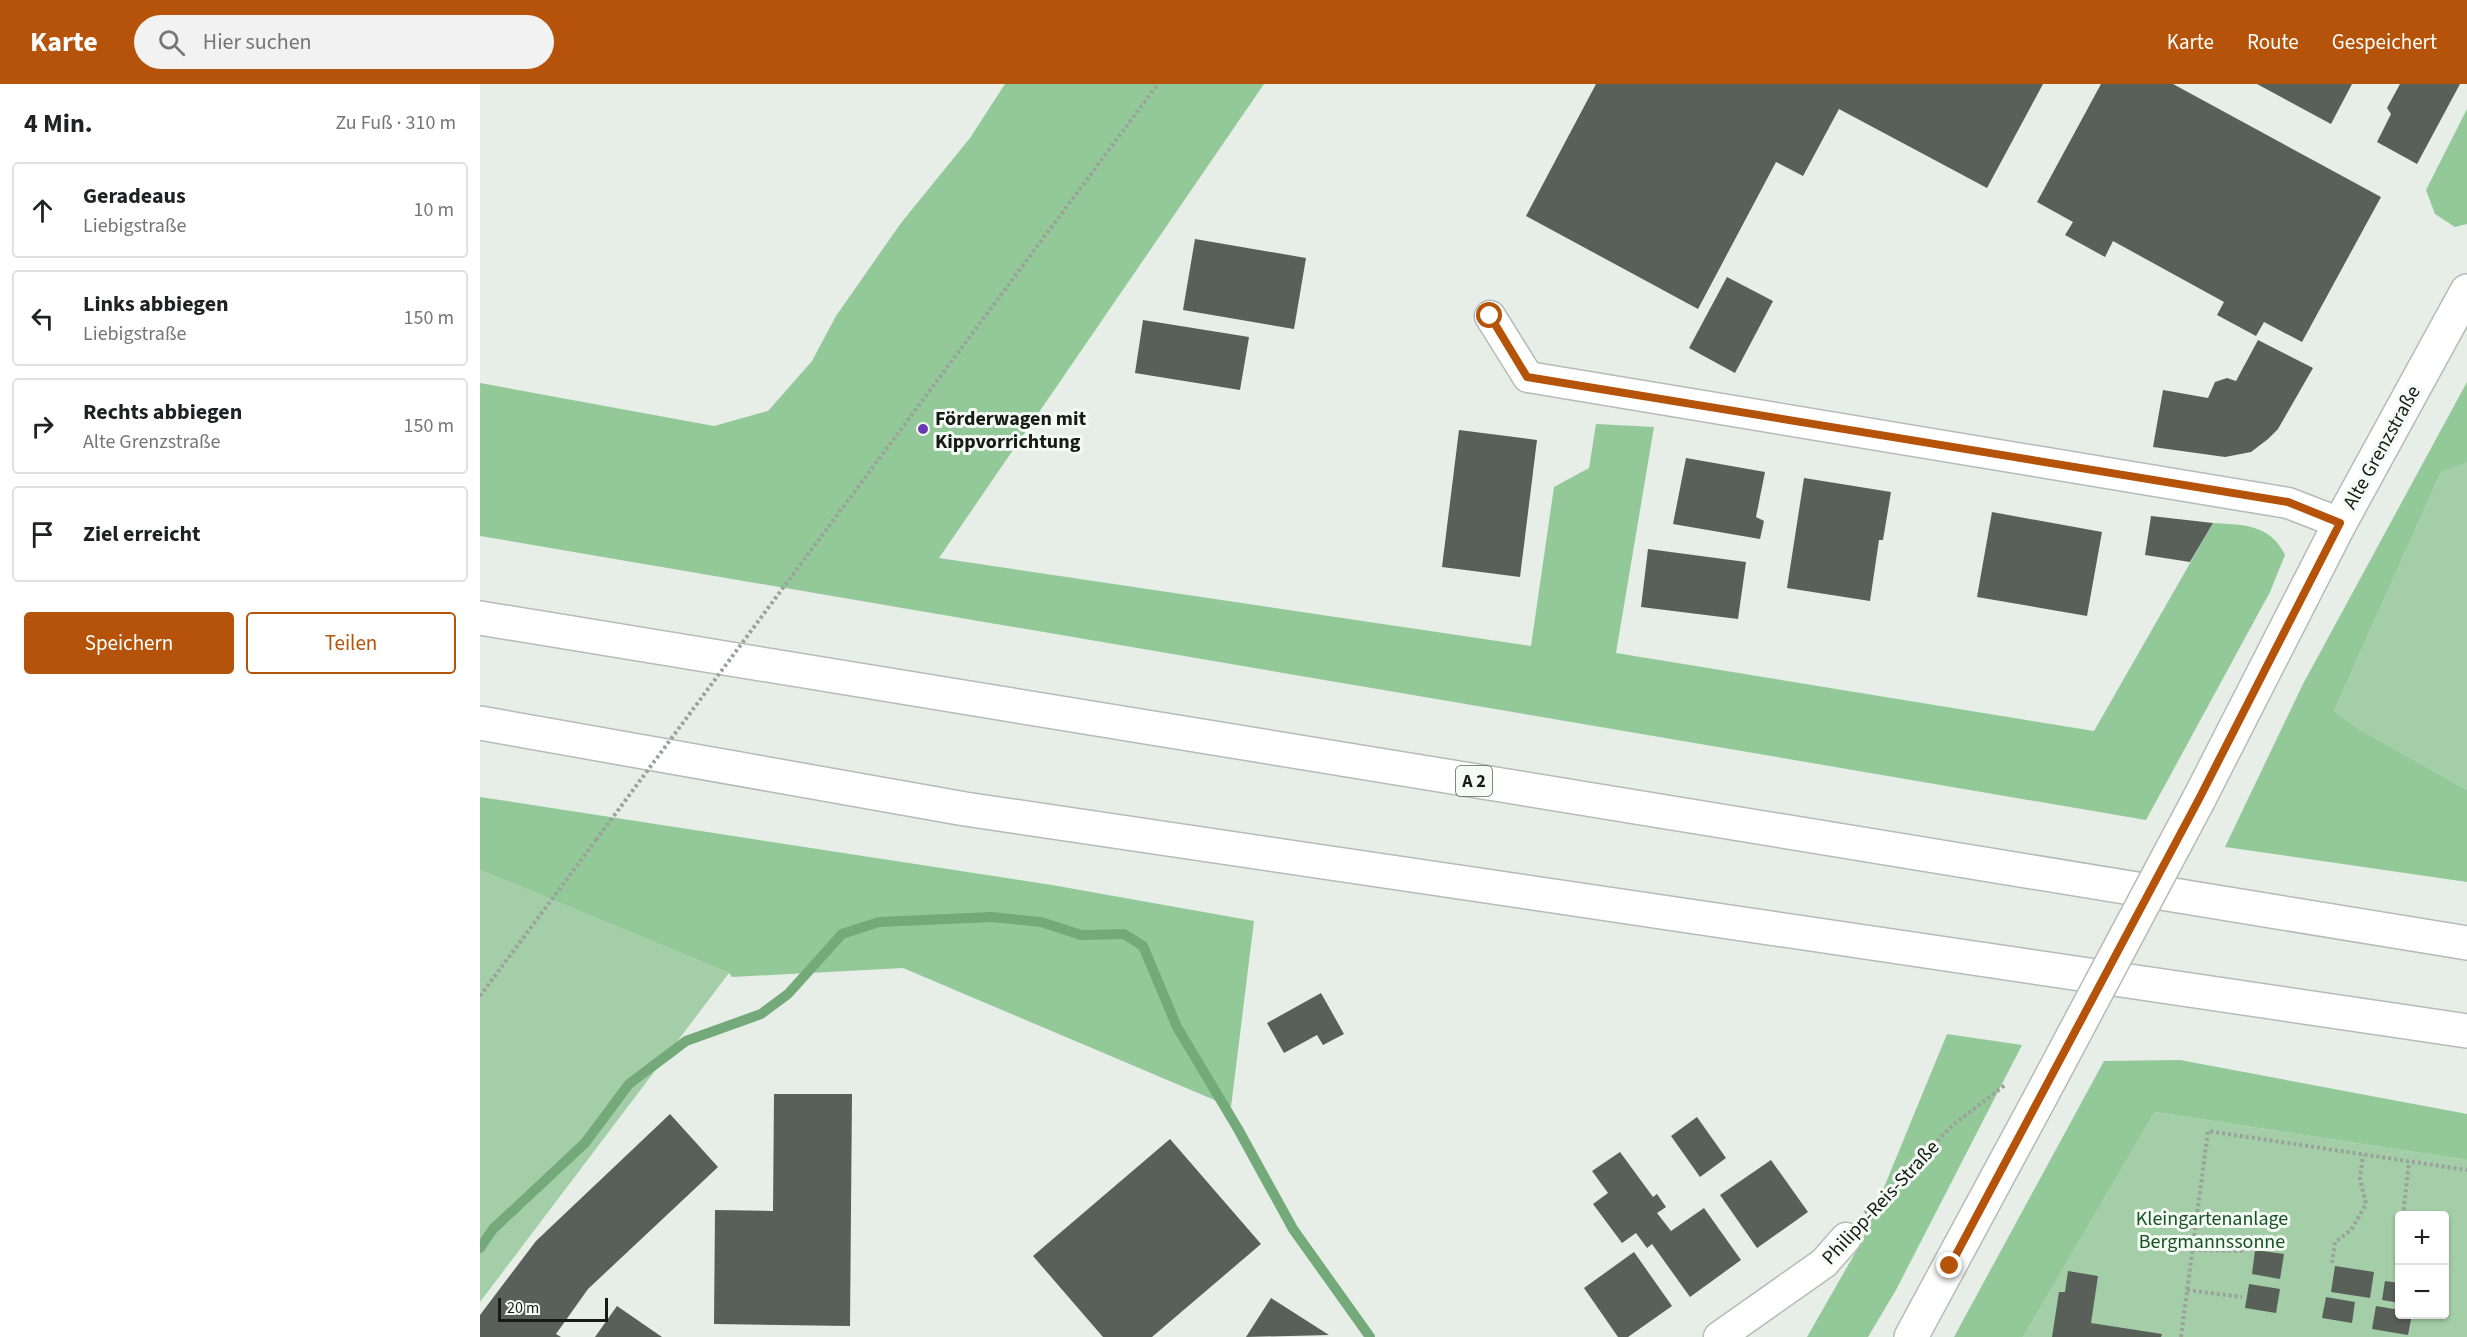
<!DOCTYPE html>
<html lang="de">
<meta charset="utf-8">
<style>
body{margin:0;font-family:"Source Sans 3",sans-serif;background:#f2f2f2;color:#202124}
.controls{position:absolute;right:18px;bottom:18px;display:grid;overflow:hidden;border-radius:6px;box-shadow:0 2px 4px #0004}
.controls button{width:54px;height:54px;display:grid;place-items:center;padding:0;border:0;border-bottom:2px solid #e0e0e0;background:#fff;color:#202124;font:30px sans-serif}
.scale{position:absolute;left:18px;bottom:15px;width:110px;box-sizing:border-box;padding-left:6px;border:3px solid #171a17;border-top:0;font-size:16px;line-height:21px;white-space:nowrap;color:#171a17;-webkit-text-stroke:4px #f4fbf4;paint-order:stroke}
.stop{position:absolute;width:18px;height:18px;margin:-14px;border:4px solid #b45309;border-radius:50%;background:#fff}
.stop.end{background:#b45309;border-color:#fff;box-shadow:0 2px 6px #0008}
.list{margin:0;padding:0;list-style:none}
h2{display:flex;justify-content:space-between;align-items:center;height:78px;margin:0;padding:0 24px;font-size:26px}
h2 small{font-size:20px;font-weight:400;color:#757577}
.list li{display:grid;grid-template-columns:39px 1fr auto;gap:18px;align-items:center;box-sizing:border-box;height:96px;margin:0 12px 12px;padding:0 12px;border:2px solid #e0e0e0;border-radius:6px}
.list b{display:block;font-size:22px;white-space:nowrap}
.list p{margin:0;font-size:20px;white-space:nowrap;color:#757577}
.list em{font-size:20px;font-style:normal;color:#757577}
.actions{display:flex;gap:12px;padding:18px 24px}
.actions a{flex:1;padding:14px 0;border:2px solid #b45309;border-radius:6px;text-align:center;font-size:21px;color:#b45309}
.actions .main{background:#b45309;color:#fff}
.icon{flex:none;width:33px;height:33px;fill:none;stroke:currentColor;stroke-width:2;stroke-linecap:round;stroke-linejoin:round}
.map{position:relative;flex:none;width:1987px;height:1253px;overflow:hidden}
header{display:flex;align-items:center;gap:36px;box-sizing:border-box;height:84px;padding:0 30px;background:#b45309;color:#fff}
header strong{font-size:28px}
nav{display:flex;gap:33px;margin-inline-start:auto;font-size:21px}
.search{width:420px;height:54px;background:#f2f2f2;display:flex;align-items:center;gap:15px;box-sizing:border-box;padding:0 21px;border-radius:33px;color:#757577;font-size:22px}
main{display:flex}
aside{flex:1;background:#fff}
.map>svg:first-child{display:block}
.green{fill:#a4cea7;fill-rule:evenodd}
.forest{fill:#93c998}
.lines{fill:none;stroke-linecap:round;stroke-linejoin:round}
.stream{stroke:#74a979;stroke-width:10}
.building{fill:#595f59}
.minor-casing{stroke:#b4bcb5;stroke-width:33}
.tertiary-casing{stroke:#b4bcb5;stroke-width:36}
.motorway-casing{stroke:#b4bcb5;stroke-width:36}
.path{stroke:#9ba19c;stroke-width:4;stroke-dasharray:3 3;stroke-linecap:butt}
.minor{stroke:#fff;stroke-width:30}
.tertiary{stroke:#fff;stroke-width:33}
.motorway{stroke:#fff;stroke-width:33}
.tertiary-bridge-casing{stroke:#b4bcb5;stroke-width:36;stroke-linecap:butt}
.path-bridge{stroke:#9ba19c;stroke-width:4;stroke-dasharray:3 3;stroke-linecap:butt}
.tertiary-bridge{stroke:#fff;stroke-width:33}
.route{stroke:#b45309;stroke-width:8}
.poi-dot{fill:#693ab2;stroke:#f4fbf4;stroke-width:2}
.labels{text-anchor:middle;stroke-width:6;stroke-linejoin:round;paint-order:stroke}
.shield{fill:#f4fbf4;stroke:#595e59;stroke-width:1.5}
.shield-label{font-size:18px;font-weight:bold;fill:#171a17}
.poi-label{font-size:20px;font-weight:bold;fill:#171a17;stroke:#f4fbf4;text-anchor:start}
.street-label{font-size:20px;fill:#171a17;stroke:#f4fbf4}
.park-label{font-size:20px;fill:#185123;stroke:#f4fbf4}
</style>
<header>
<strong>Karte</strong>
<div class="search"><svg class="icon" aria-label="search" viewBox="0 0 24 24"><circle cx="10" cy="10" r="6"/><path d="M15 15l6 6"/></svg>Hier suchen</div>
<nav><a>Karte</a><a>Route</a><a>Gespeichert</a></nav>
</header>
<main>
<aside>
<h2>4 Min.<small>Zu Fuß · 310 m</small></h2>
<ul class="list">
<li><svg class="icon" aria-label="ahead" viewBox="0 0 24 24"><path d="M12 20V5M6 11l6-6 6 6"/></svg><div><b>Geradeaus</b><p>Liebigstraße</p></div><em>10 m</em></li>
<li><svg class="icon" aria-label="left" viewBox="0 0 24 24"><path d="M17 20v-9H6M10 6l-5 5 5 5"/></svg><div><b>Links abbiegen</b><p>Liebigstraße</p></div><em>150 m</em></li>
<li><svg class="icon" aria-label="right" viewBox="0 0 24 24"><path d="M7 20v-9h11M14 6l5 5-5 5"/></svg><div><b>Rechts abbiegen</b><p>Alte Grenzstraße</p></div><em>150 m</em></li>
<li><svg class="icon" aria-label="arrive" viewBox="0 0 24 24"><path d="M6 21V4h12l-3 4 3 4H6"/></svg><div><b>Ziel erreicht</b></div></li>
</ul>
<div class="actions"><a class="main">Speichern</a><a>Teilen</a></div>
</aside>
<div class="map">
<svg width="1987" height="1253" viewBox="0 0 1987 1253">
<rect width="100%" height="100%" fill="#e6eee7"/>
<!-- green -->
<g class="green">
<path d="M1984,378H1987V706L1879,645L1854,627L1961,388Z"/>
<path d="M0,786L249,889L0,1218Z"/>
<path d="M1675,1028L1987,1076V1253H1543ZM1920,1132H1964V1230H1920Z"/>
</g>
<!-- forest -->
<g class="forest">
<path d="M525,0H784L459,474L1051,562L1074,403L1109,384L1116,340L1174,343L1136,569L1614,647L1733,439C1764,441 1790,440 1805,471L1790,508L1666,736L0,452V299L234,342L288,327L332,277L356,232L421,139L490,54Z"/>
<path d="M1987,25V140L1975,143L1955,130L1946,106Z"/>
<path d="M1987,298V378L1961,388L1854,627L1879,645L1987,706V798L1745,763L1823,600Z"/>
<path d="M0,713L572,801L774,837L751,1023L423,884L252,893L249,889L0,786Z"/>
<path d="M1467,950L1542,961L1416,1206L1388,1253H1327L1382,1157Z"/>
<path d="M1700,976L1987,1030V1076L1675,1028L1543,1253H1474L1624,977Z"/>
</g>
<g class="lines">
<!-- stream -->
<path class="stream" d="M0,1164L13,1145L105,1059L149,1000L206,957L281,930L308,910L362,850L399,838L512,833L561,838L601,851L644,850L663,862L697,943L758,1045L813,1145L890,1253"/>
</g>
<!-- building -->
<g class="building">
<path d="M1116,0H1563L1507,104L1359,25L1323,92L1296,78L1218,225L1046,132Z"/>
<path d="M1621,0H1693L1901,113L1822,258L1784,238L1776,252L1737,231L1744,218L1633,157L1625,173L1585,151L1593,138L1557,118Z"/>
<path d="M1777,0H1872L1851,40Z"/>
<path d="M1920,0H1980L1937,80L1897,58L1911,30L1907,24Z"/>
<path d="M715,155L826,174L814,245L703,226Z"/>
<path d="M1247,193L1293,217L1255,289L1209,264Z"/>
<path d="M663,236L769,253L760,306L655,289Z"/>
<path d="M1778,256L1833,284L1798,345L1788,355L1771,368L1745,373L1673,363L1683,306L1728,314L1735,298L1747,294L1756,297Z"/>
<path d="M979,346L1057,356L1040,493L962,483Z"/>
<path d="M1206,374L1285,388L1276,433L1284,437L1280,455L1193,440Z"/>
<path d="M1324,394L1411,408L1403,456H1399L1390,517L1307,504Z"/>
<path d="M1512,428L1622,448L1607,532L1497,513Z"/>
<path d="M1671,432L1733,439L1710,478L1665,471Z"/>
<path d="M1168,465L1266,478L1258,535L1161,523Z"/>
<path d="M841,909L864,950L843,961L837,951L804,969L787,939Z"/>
<path d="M294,1010H372L370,1242L234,1240L235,1126L293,1127Z"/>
<path d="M190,1030L238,1083L108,1205L76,1250L81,1253H0V1231L56,1157Z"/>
<path d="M1217,1033L1246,1074L1220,1093L1191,1052Z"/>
<path d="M690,1055L781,1160L672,1253H623L553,1172Z"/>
<path d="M1140,1068L1173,1113L1177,1110L1186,1123L1177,1129L1191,1147L1224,1124L1261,1176L1210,1213L1172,1160L1167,1164L1156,1149L1142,1159L1113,1120L1128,1109L1112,1087Z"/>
<path d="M1291,1076L1328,1128L1277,1164L1240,1111Z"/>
<path d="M1775,1166L1804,1170L1800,1195L1772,1190Z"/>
<path d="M1154,1168L1192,1222L1148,1253H1138L1104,1204Z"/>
<path d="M1855,1182L1894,1188L1890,1214L1851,1208Z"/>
<path d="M1588,1187L1618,1192L1611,1239L1682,1250L1681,1253H1572L1579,1208H1585Z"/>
<path d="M1905,1197L1920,1199V1219L1902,1216Z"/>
<path d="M1769,1200L1800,1205L1796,1229L1765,1224Z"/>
<path d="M1846,1213L1875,1218L1872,1239L1842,1234Z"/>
<path d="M791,1214L849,1251L766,1253Z"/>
<path d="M137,1222L182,1253H115Z"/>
<path d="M1896,1222L1920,1226V1230H1932L1928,1251L1892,1245Z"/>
</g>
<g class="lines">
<defs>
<g id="minor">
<path d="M1010,232L1048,293L1808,419L1860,439"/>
<path d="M1239,1253L1344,1179L1366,1154"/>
</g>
<g id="tertiary">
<path d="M1719,715L1860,439L1987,207"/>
<path d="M1431,1253L1560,1014"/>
</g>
<g id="motorway">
<path d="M0,534L1987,859"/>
<path d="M0,639L485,725L1987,947"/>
</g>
</defs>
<!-- minor casing -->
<use href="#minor" class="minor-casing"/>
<!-- tertiary casing -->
<use href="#tertiary" class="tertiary-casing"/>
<!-- motorway casing -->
<use href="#motorway" class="motorway-casing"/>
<!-- path -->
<g class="path">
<path d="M320,481L678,0"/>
<path d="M0,912L116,756"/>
<path d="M1385,1129L1473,1041L1525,1001"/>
<path d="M1923,1132L1929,1078"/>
<path d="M1712,1166L1765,1167L1775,1158"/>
<path d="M1852,1179L1855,1158L1871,1146L1886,1120L1880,1095L1883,1071"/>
<path d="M1916,1181L1920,1157"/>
<path d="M1707,1206L1762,1213"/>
<path d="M1701,1253L1728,1047L1987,1086"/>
</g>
<!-- minor -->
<use href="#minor" class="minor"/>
<!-- tertiary -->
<use href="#tertiary" class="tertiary"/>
<!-- motorway -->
<use href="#motorway" class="motorway"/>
<defs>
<path id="tertiary-bridge" d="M1560,1014L1719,715"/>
</defs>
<!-- tertiary-bridge casing -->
<use href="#tertiary-bridge" class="tertiary-bridge-casing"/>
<!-- path-bridge -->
<path class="path-bridge" d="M116,756L320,481"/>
<!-- tertiary-bridge -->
<use href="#tertiary-bridge" class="tertiary-bridge"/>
</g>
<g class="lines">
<!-- route -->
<path class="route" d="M1010,232L1047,293L1808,418L1860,439L1719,715L1470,1182"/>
</g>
<!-- markers -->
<circle class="poi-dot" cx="443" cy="345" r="6"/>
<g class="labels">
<!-- shield labels -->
<rect class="shield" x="976" y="682" width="36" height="30" rx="4.5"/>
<g class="shield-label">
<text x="994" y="703">A 2</text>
</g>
<!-- poi labels -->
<g class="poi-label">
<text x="455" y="341">Förderwagen mit<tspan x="455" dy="23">Kippvorrichtung</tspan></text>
</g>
<!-- street labels -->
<g class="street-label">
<text transform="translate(1901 363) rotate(-61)" y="7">Alte Grenzstraße</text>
<text transform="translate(1400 1118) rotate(-47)" y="7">Philipp-Reis-Straße</text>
</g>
<!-- park labels -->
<g class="park-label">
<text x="1732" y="1141">Kleingartenanlage<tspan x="1732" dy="23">Bergmannssonne</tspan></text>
</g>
</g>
</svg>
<div class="controls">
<button>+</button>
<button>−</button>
</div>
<div class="scale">20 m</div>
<div class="stop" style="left:1010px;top:232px"></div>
<div class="stop end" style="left:1470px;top:1182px"></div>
</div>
</main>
